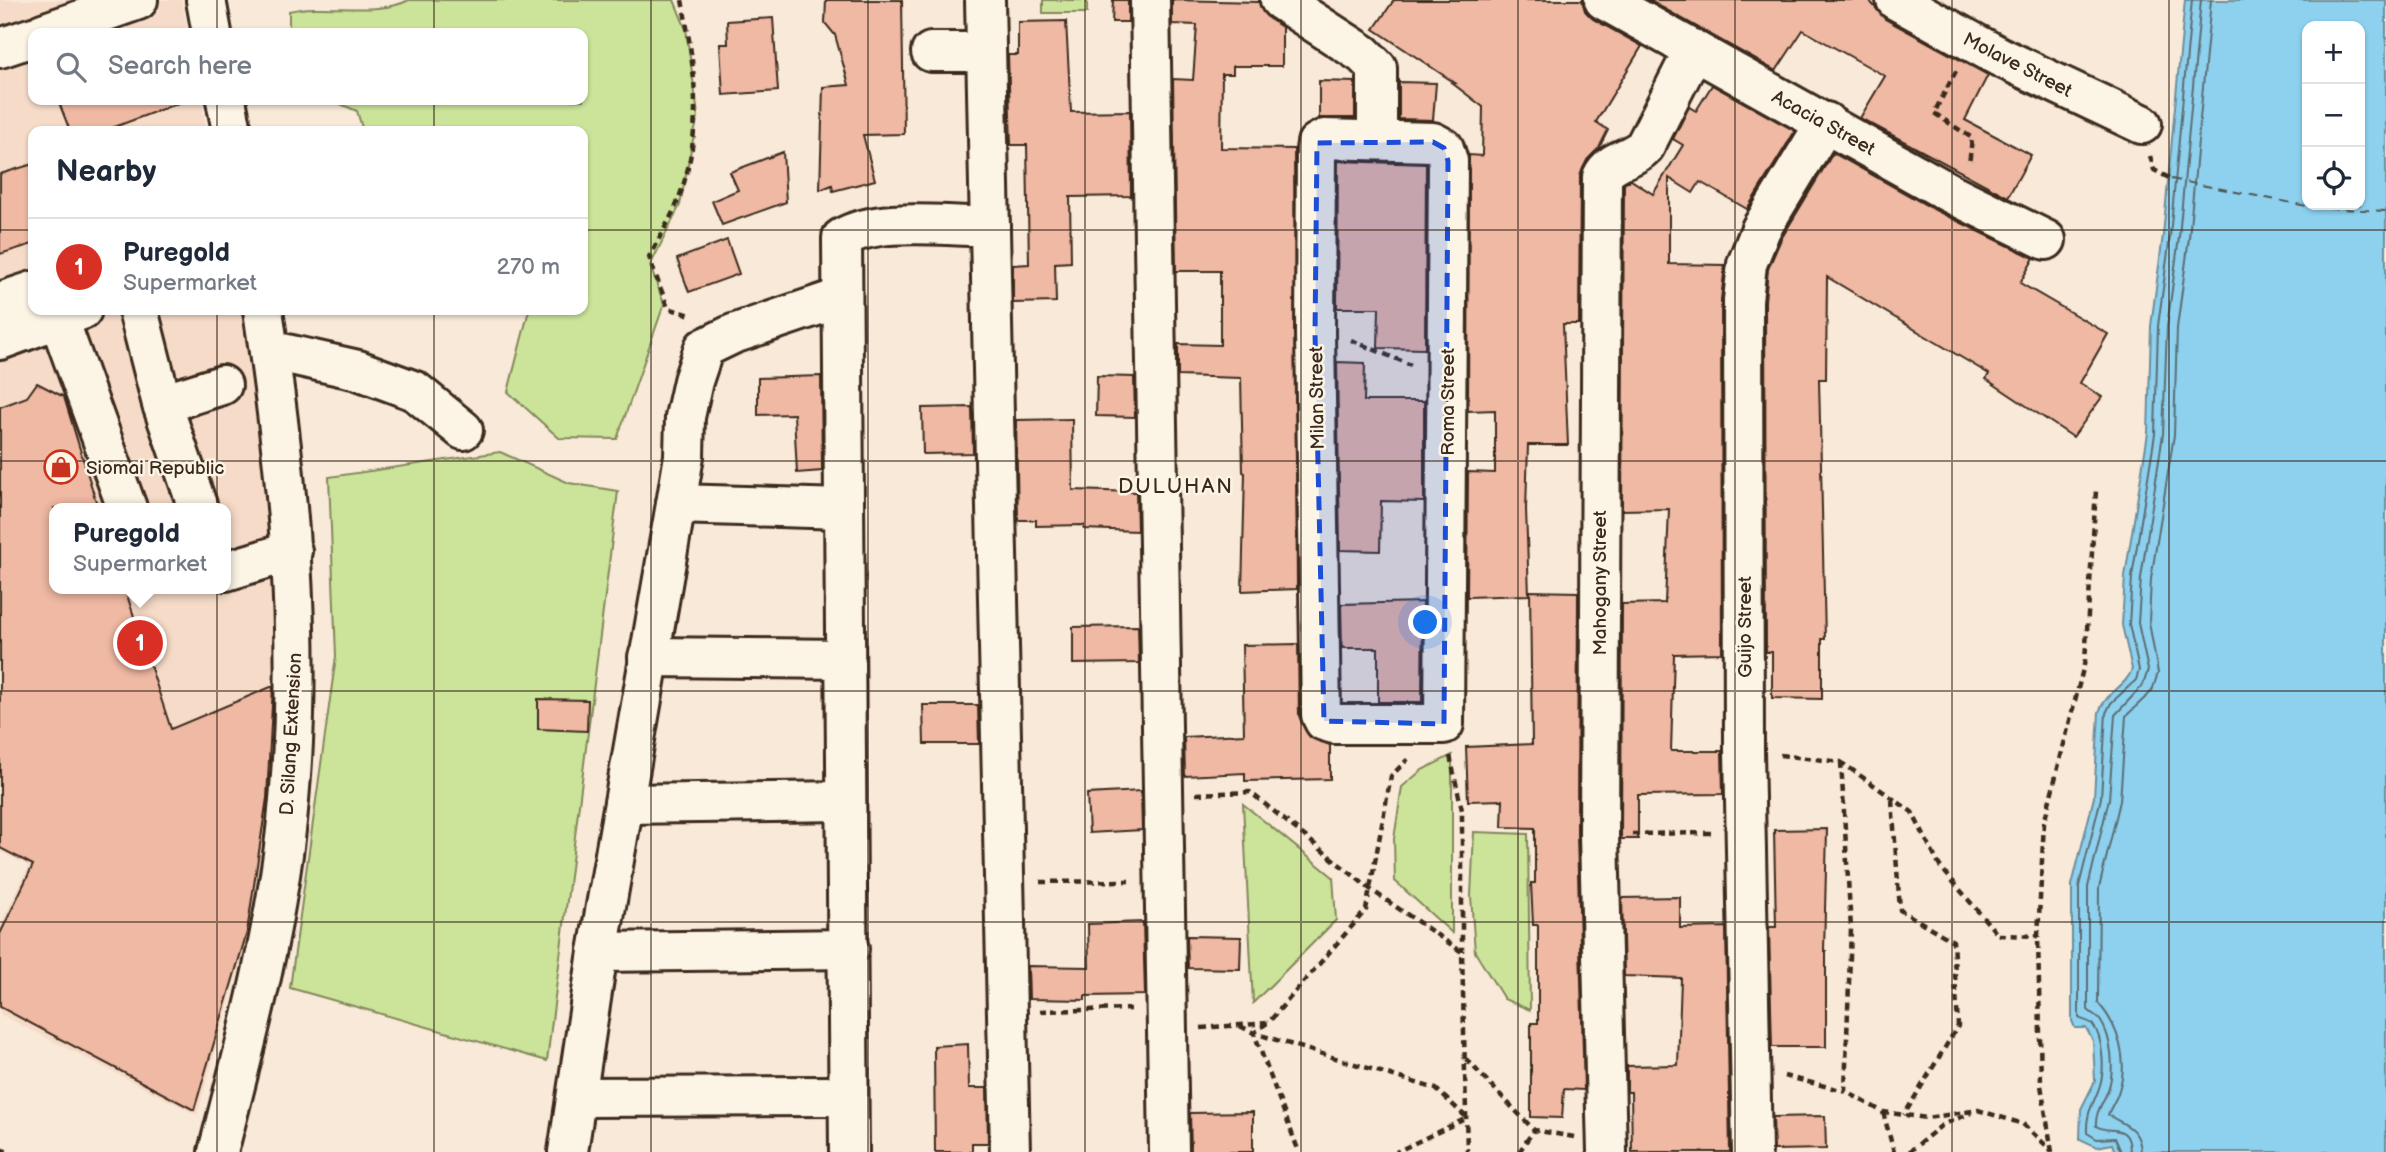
<!DOCTYPE html>
<meta charset="utf-8">
<style>
body{margin:0;font-family:"Balsamiq Sans",sans-serif;background:#f6f6f7;color:#1f2937}
.controls{position:absolute;right:21px;top:21px;display:grid;overflow:hidden;border-radius:14px;box-shadow:0 2px 5px #0004}
.controls button{width:63px;height:63px;display:grid;place-items:center;padding:0;border:0;border-bottom:2px solid #e0e1e3;background:#fff;color:#1f2937;font:35px sans-serif}
.you{position:absolute;left:1426px;top:623px;width:24px;height:24px;margin:-18px;border:5px solid #fff;border-radius:50%;background:#1a73e8;box-shadow:0 0 0 10px #1a73e833}
.badge{display:grid;place-items:center;width:46px;height:46px;border-radius:50%;background:#d93025;color:#fff;font-size:23px;font-weight:700}
.pin{position:absolute;translate:-50% -50%;border:4px solid #fff;box-shadow:0 2px 7px #0006}
.popup{position:absolute;left:49px;top:503px;width:182px;height:91px;box-sizing:border-box;display:grid;place-content:center;border-radius:14px;background:#fff;filter:drop-shadow(0 2px 5px #0005);font-size:23px;white-space:nowrap;color:#747a83}
.popup b{font-size:26px;color:#1f2937}
.popup::after{content:'';position:absolute;left:50%;top:100%;margin-left:-14px;border:14px solid transparent;border-top-color:#fff}
.list{margin:0;padding:0;list-style:none}
h2{display:flex;justify-content:space-between;align-items:center;height:91px;margin:0;padding:0 28px;font-size:30px}
h2 small{font-size:23px;font-weight:400;color:#747a83}
.list li{display:grid;grid-template-columns:46px 1fr auto;gap:21px;align-items:center;box-sizing:border-box;height:98px;padding:0 28px;border-top:2px solid #e0e1e3}
.list b{display:block;font-size:26px;white-space:nowrap}
.list p{margin:0;font-size:23px;white-space:nowrap;color:#747a83}
.list em{font-size:23px;font-style:normal;color:#747a83}
.icon{flex:none;width:38px;height:38px;fill:none;stroke:currentColor;stroke-width:2;stroke-linecap:round;stroke-linejoin:round}
.map{position:relative;flex:none;width:2386px;height:1152px;overflow:hidden}
.search{position:absolute;background:#fff;box-shadow:0 2px 5px #0004;left:28px;top:28px;width:560px;height:77px;display:flex;align-items:center;gap:18px;box-sizing:border-box;padding:0 24px;border-radius:14px;color:#747a83;font-size:26px}
.panel{position:absolute;background:#fff;box-shadow:0 2px 5px #0004;left:28px;top:126px;width:560px;height:189px;border-radius:14px}
.map>svg:first-child{display:block}
.built{fill:#f6dbc8;fill-rule:evenodd}
.green{fill:#cbe49a;stroke:#83875c;stroke-width:2}
.water{fill:#8dd1ef;stroke:#6c8e9b;stroke-width:2;fill-rule:evenodd}
.lines{fill:none;stroke-linecap:round;stroke-linejoin:round}
.shore{stroke:#5c6d72;stroke-width:2}
.ferry{stroke:#505452;stroke-width:2;stroke-dasharray:9 7;stroke-linecap:butt}
.building{fill:#efb9a3;stroke:#3b2a1e;stroke-width:2}
.minor-casing{stroke:#3b2a1e;stroke-width:44}
.path{stroke:#3b2a1e;stroke-width:4.5;stroke-dasharray:7 5;stroke-linecap:butt}
.minor{stroke:#fcf5e5;stroke-width:38}
.marked{fill:#1d4ed8;fill-opacity:0.2;stroke:#1d4ed8;stroke-width:5;stroke-dasharray:14 9;stroke-linejoin:round}
.grid{fill:none;stroke:#3b2a1e;stroke-width:2;stroke-opacity:0.55}
.labels{text-anchor:middle;stroke-width:5;stroke-linejoin:round;paint-order:stroke}
.street-label{font-size:19px;fill:#3b2a1e;stroke:#fcf5e5}
.poi-label{font-size:19px;fill:#3b2a1e;stroke:#fcf5e5;text-anchor:start}
.neighbourhood-label{font-size:21px;letter-spacing:2px;fill:#3b2a1e;stroke:#fcf5e5}
</style>
<div class="map">
<svg width="2386" height="1152" viewBox="0 0 2386 1152">
<rect width="100%" height="100%" fill="#f9e9d8"/>
<filter id="ink" filterUnits="userSpaceOnUse"><feTurbulence type="fractalNoise" baseFrequency=".0143" numOctaves="2"/><feDisplacementMap in="SourceGraphic" scale="14" xChannelSelector="R" yChannelSelector="G"/><feConvolveMatrix kernelMatrix="1 2 1 2 8 2 1 2 1" color-interpolation-filters="sRGB"/></filter>
<g filter="url(#ink)">
<!-- built -->
<path class="built" d="M0,0H182L188,33H33V100H201L207,131H33V310H241L251,367L276,543L283,744L249,933L197,1115L0,1014V926L29,866L0,851ZM54,508H226V589H54Z"/>
<!-- green -->
<g class="green">
<path d="M409,0H674L686,29L698,115L680,205L650,266L664,304L617,439L559,438L508,392L529,310H583V131H363L357,111L331,100H583V33H289V11C325,2 377,17 409,0Z"/>
<rect x="1043" y="0" width="44" height="13"/>
<path d="M500,452L569,483L618,491L547,1061L290,988L336,656L329,477Z"/>
<path d="M1452,755V933L1395,881L1394,839L1402,787L1422,770Z"/>
<path d="M1243,804L1333,877L1336,920L1253,1003Z"/>
<path d="M1474,832L1528,834L1530,1010L1504,999L1475,952L1471,896Z"/>
</g>
<!-- water -->
<path class="water" d="M2185,0H2386V1152H2115L2112,1144L2097,1147L2080,1139L2081,1109L2095,1081L2093,1041L2086,1028H2075L2072,1021V885L2094,797L2099,712C2105,693 2127,686 2132,669L2122,625L2125,576L2148,433L2151,326L2163,235ZM2307,26H2360V205H2307Z"/>
<g class="lines">
<!-- shore -->
<g class="shore">
<path d="M2121,1152L2115,1138L2097,1139L2087,1133C2086,1110 2094,1105 2100,1085C2105,1070 2103,1038 2093,1025C2089,1020 2083,1021 2079,1018V886L2101,798L2106,713L2111,703L2136,680L2139,670L2129,624L2132,577L2155,434L2158,326L2170,236L2192,0"/>
<path d="M2130,1152C2130,1121 2110,1135 2096,1126C2095,1112 2103,1103 2108,1090C2115,1071 2112,1037 2100,1020C2097,1016 2091,1013 2088,1010V887L2109,799L2115,715L2143,685L2148,670L2138,623L2141,578L2163,434L2167,327L2179,237L2201,0"/>
<path d="M2141,1152C2140,1127 2124,1125 2108,1115C2111,1106 2117,1099 2119,1090C2129,1060 2118,1025 2098,1003L2099,888L2120,801L2126,716L2152,691L2158,673L2149,622L2151,579L2174,435L2177,328L2189,238L2211,0"/>
</g>
<!-- ferry -->
<path class="ferry" d="M2171,179L2317,208L2386,211"/>
</g>
<!-- building -->
<g class="building">
<path d="M826,0H902L904,134L863,135L875,180L833,191L832,185L820,190L823,87L849,85L835,35L825,23Z"/>
<path d="M1113,0H1128V22H1112Z"/>
<path d="M1172,0L1259,2L1268,18L1282,27V66H1233V74H1222L1221,148L1294,149L1297,589L1242,591L1245,473L1243,472L1241,378L1178,376V344L1220,345V271H1176L1173,79L1193,80L1197,25L1172,24Z"/>
<path d="M1394,0H1582L1585,11L1593,19L1642,46L1596,122L1608,130L1599,148L1587,160L1580,176L1579,324H1563L1568,445H1528L1526,509L1529,595L1467,597L1468,472L1495,473V410L1468,411L1469,155L1482,156L1483,107L1452,83H1455L1374,29Z"/>
<path d="M1649,0H1869L1885,19L1988,75L1965,120L2031,155L2008,197L1860,118L1885,76L1803,30L1776,71Z"/>
<path d="M773,18L778,91L723,95L720,44H728L727,21Z"/>
<path d="M1066,21L1071,112L1130,111L1131,196L1070,197L1071,262L1055,263L1056,302L1013,303V265L1029,264L1027,145H1011L1008,55H1018V22Z"/>
<path d="M1319,81L1355,82V118H1319Z"/>
<path d="M1399,82L1436,83L1433,120L1399,119Z"/>
<path d="M1712,85L1795,131L1747,209L1700,182L1693,193L1669,178V264L1725,265L1721,300L1722,653L1674,654L1671,751H1722L1723,794L1638,795V839H1621L1622,604L1665,603L1669,509L1622,510L1624,184L1631,180L1653,194L1683,145L1673,139L1689,107L1696,111Z"/>
<path d="M58,100H180L181,102L104,131H70Z"/>
<path d="M783,152L786,202L722,225L712,201L738,190L730,172Z"/>
<path d="M1833,153L1937,211L2034,258L2020,283L2108,334L2080,383L2102,397L2073,437L1986,379L1989,374L1827,277L1826,379H1819L1825,639H1822V699L1772,698V652H1766L1765,301L1768,269L1781,239Z"/>
<path d="M1338,161L1426,164L1425,349L1378,348L1379,308H1337Z"/>
<path d="M33,164V244L0,254V174Z"/>
<path d="M727,240L739,274L689,292L677,259Z"/>
<path d="M1337,362L1365,363L1364,401H1424V502L1381,501L1380,551L1340,550Z"/>
<path d="M821,376L822,471L797,473L794,414L758,415V378Z"/>
<path d="M1097,376L1134,377L1135,417L1096,416Z"/>
<path d="M37,383L64,397L98,508H54V589H125L171,729L273,686L267,798L247,932L194,1110L0,1007V934L33,865L0,848V407L27,397Z"/>
<path d="M972,407L973,453L923,454L922,408Z"/>
<path d="M1072,419L1073,490L1136,492L1137,531L1084,529V525L1036,526V520H1018L1016,420Z"/>
<path d="M1530,591L1578,592L1577,835L1584,1090L1564,1089L1562,1118L1531,1117V1023H1538V925H1533L1531,883H1535V828L1502,827L1503,800L1468,801L1466,747L1532,744Z"/>
<path d="M1423,602L1422,702H1378V648H1342L1341,604Z"/>
<path d="M1138,626L1139,663L1073,664V627Z"/>
<path d="M1298,644L1299,716L1310,737L1330,745V779L1245,781V773L1185,776L1184,737L1244,734L1242,645Z"/>
<path d="M538,699L588,700L587,731L538,729Z"/>
<path d="M923,705H978L979,744H924Z"/>
<path d="M1141,791L1142,830L1089,833L1087,794Z"/>
<path d="M1827,829L1824,951H1826V1047H1772L1769,927H1776L1774,830Z"/>
<path d="M1680,897V928L1726,927L1730,1152H1632L1631,1092H1627V1066L1678,1065L1681,978L1624,976L1622,898Z"/>
<path d="M1143,922L1145,995L1085,996V1000L1029,999L1028,966L1089,967L1088,924Z"/>
<path d="M1187,936L1241,937L1240,969L1188,968Z"/>
<path d="M968,1044L969,1088H987L988,1143H972V1152H935L934,1046Z"/>
<path d="M1253,1112V1152H1191L1190,1113Z"/>
<path d="M1825,1116L1826,1149L1774,1150L1773,1117Z"/>
</g>
<g class="lines">
<defs>
<g id="minor">
<path d="M206,0L212,33"/>
<path d="M985,0L1010,1152"/>
<path d="M1150,0L1169,1152"/>
<path d="M1280,0L1363,54L1377,68V140"/>
<path d="M1604,0L1948,192L2046,240"/>
<path d="M1896,0L2000,57L2142,124"/>
<path d="M43,33L138,0"/>
<path d="M0,48L33,37"/>
<path d="M931,52H986"/>
<path d="M226,100L232,131"/>
<path d="M1324,139L1433,142L1444,148L1448,161L1444,724H1334L1324,721L1321,715L1315,334L1316,150L1317,143Z"/>
<path d="M0,302L33,291"/>
<path d="M138,310L162,404L198,508"/>
<path d="M58,317L127,508"/>
<path d="M0,340L82,310"/>
<path d="M269,350L358,370L415,391L463,430"/>
<path d="M162,404L222,385"/>
<path d="M676,504L843,509"/>
<path d="M226,571L292,551"/>
<path d="M648,657L845,659"/>
<path d="M624,804L846,801"/>
<path d="M598,952L849,949"/>
<path d="M578,1097L847,1096"/>
<path d="M218,1152C248,1036 279,919 289,800C304,636 287,471 263,310"/>
<path d="M568,1152L598,952L676,504L684,456L685,417L693,381L704,348L733,334L840,298"/>
<path d="M849,1152L842,238C879,216 946,227 990,226"/>
<path d="M1607,1152L1599,835L1602,177C1610,159 1632,160 1645,146L1694,50"/>
<path d="M1752,1152L1744,750L1743,300L1747,264L1761,229L1826,122"/>
</g>
</defs>
<!-- minor casing -->
<use href="#minor" class="minor-casing"/>
<!-- path -->
<g class="path">
<path d="M682,0C695,68 704,127 680,195C673,216 659,237 649,257L668,308L691,315"/>
<path d="M1956,71L1934,113L1972,138L1969,165"/>
<path d="M2150,156L2154,170L2171,179"/>
<path d="M1351,340L1411,365"/>
<path d="M1780,755L1841,762L1912,812L1939,865L1998,935L2038,936"/>
<path d="M1450,756L1462,810V952"/>
<path d="M1841,762L1851,929L1845,1091L1883,1112L1927,1118L1978,1110L2023,1124L2052,1151"/>
<path d="M1196,794L1250,792L1370,889L1462,952L1467,1152"/>
<path d="M1892,800L1900,910L1953,941L1958,1026L1904,1115"/>
<path d="M1632,834L1711,833"/>
<path d="M1040,882L1129,881"/>
<path d="M1040,1011L1132,1009"/>
<path d="M1267,1023L1254,1033L1299,1152"/>
<path d="M1240,1026L1254,1033L1436,1089L1467,1118L1396,1152"/>
<path d="M1201,1028L1268,1023L1366,910L1391,776L1408,759"/>
<path d="M1466,1059L1534,1130L1574,1137"/>
<path d="M1784,1076L1845,1091"/>
<path d="M1883,1112L1894,1152"/>
<path d="M0,1149L8,1152"/>
<path d="M1519,1152L1534,1130"/>
<path d="M1909,1152L1942,1125L1971,1113"/>
<path d="M2052,1152L2041,1085L2038,936L2044,823L2085,661L2096,490"/>
</g>
<!-- minor -->
<use href="#minor" class="minor"/>
</g>
</g>
<!-- marked area -->
<path class="marked" d="M1433,142L1444,148L1448,161L1444,724L1324,721L1315,334L1317,143Z"/>
<!-- grid -->
<path class="grid" d="M217,0V33M434,0V33M651,0V1152M868,0V1152M1085,0V1152M1301,0V1152M1518,0V1152M1735,0V1152M1952,0V1152M2169,0V1152M217,100V131M434,100V131M0,230H33M583,230H2386M217,310V1152M434,310V1152M0,461H2386M0,691H2386M0,922H2386"/>
<!-- icons -->
<defs>
<symbol id="shop-ring" viewBox="-11 -11 22 22"><circle r="9.5" fill="#fcf5e5" stroke="#c8321e" stroke-width="1.5"/><path d="M-5-2.5h2.3a2.7 3.5 0 0 1 5.4 0H5L5.5 6h-11ZM-1.5-2.5h3a1.5 2.3 0 0 0-3 0Z" fill="#c8321e"/></symbol>
</defs>
<g fill-rule="evenodd">
<use href="#shop-ring" x="42" y="448" width="38" height="38"/>
</g>
<g class="labels">
<!-- street labels -->
<g class="street-label">
<text transform="translate(2018 64) rotate(27)" y="7">Molave Street</text>
<text transform="translate(1824 122) rotate(29)" y="7">Acacia Street</text>
<text transform="translate(1316 398) rotate(-91)" y="7">Milan Street</text>
<text transform="translate(1447 402) rotate(-90)" y="7">Roma Street</text>
<text transform="translate(1599 583) rotate(-90)" y="7">Mahogany Street</text>
<text transform="translate(1744 627) rotate(-90)" y="7">Guijo Street</text>
<text transform="translate(290 734) rotate(-87)" y="7">D. Silang Extension</text>
</g>
<!-- poi labels -->
<g class="poi-label">
<text x="86" y="474">Siomai Republic</text>
</g>
<!-- neighbourhood labels -->
<g class="neighbourhood-label">
<text x="1176" y="493">DULUHAN</text>
</g>
</g>
</svg>
<div class="controls">
<button>+</button>
<button>−</button>
<button><svg class="icon" aria-label="locate" viewBox="0 0 24 24"><circle cx="12" cy="12" r="6"/><path d="M12 2v4M12 18v4M2 12h4M18 12h4"/></svg></button>
</div>
<div class="you"></div>
<div class="pin badge" style="left:140px;top:643px">1</div>
<div class="popup"><b>Puregold</b>Supermarket</div>
<div class="search"><svg class="icon" aria-label="search" viewBox="0 0 24 24"><circle cx="10" cy="10" r="6"/><path d="M15 15l6 6"/></svg>Search here</div>
<section class="panel">
<h2>Nearby<small></small></h2>
<ul class="list">
<li><span class="badge">1</span><div><b>Puregold</b><p>Supermarket</p></div><em>270 m</em></li>
</ul>
</section>
</div>
